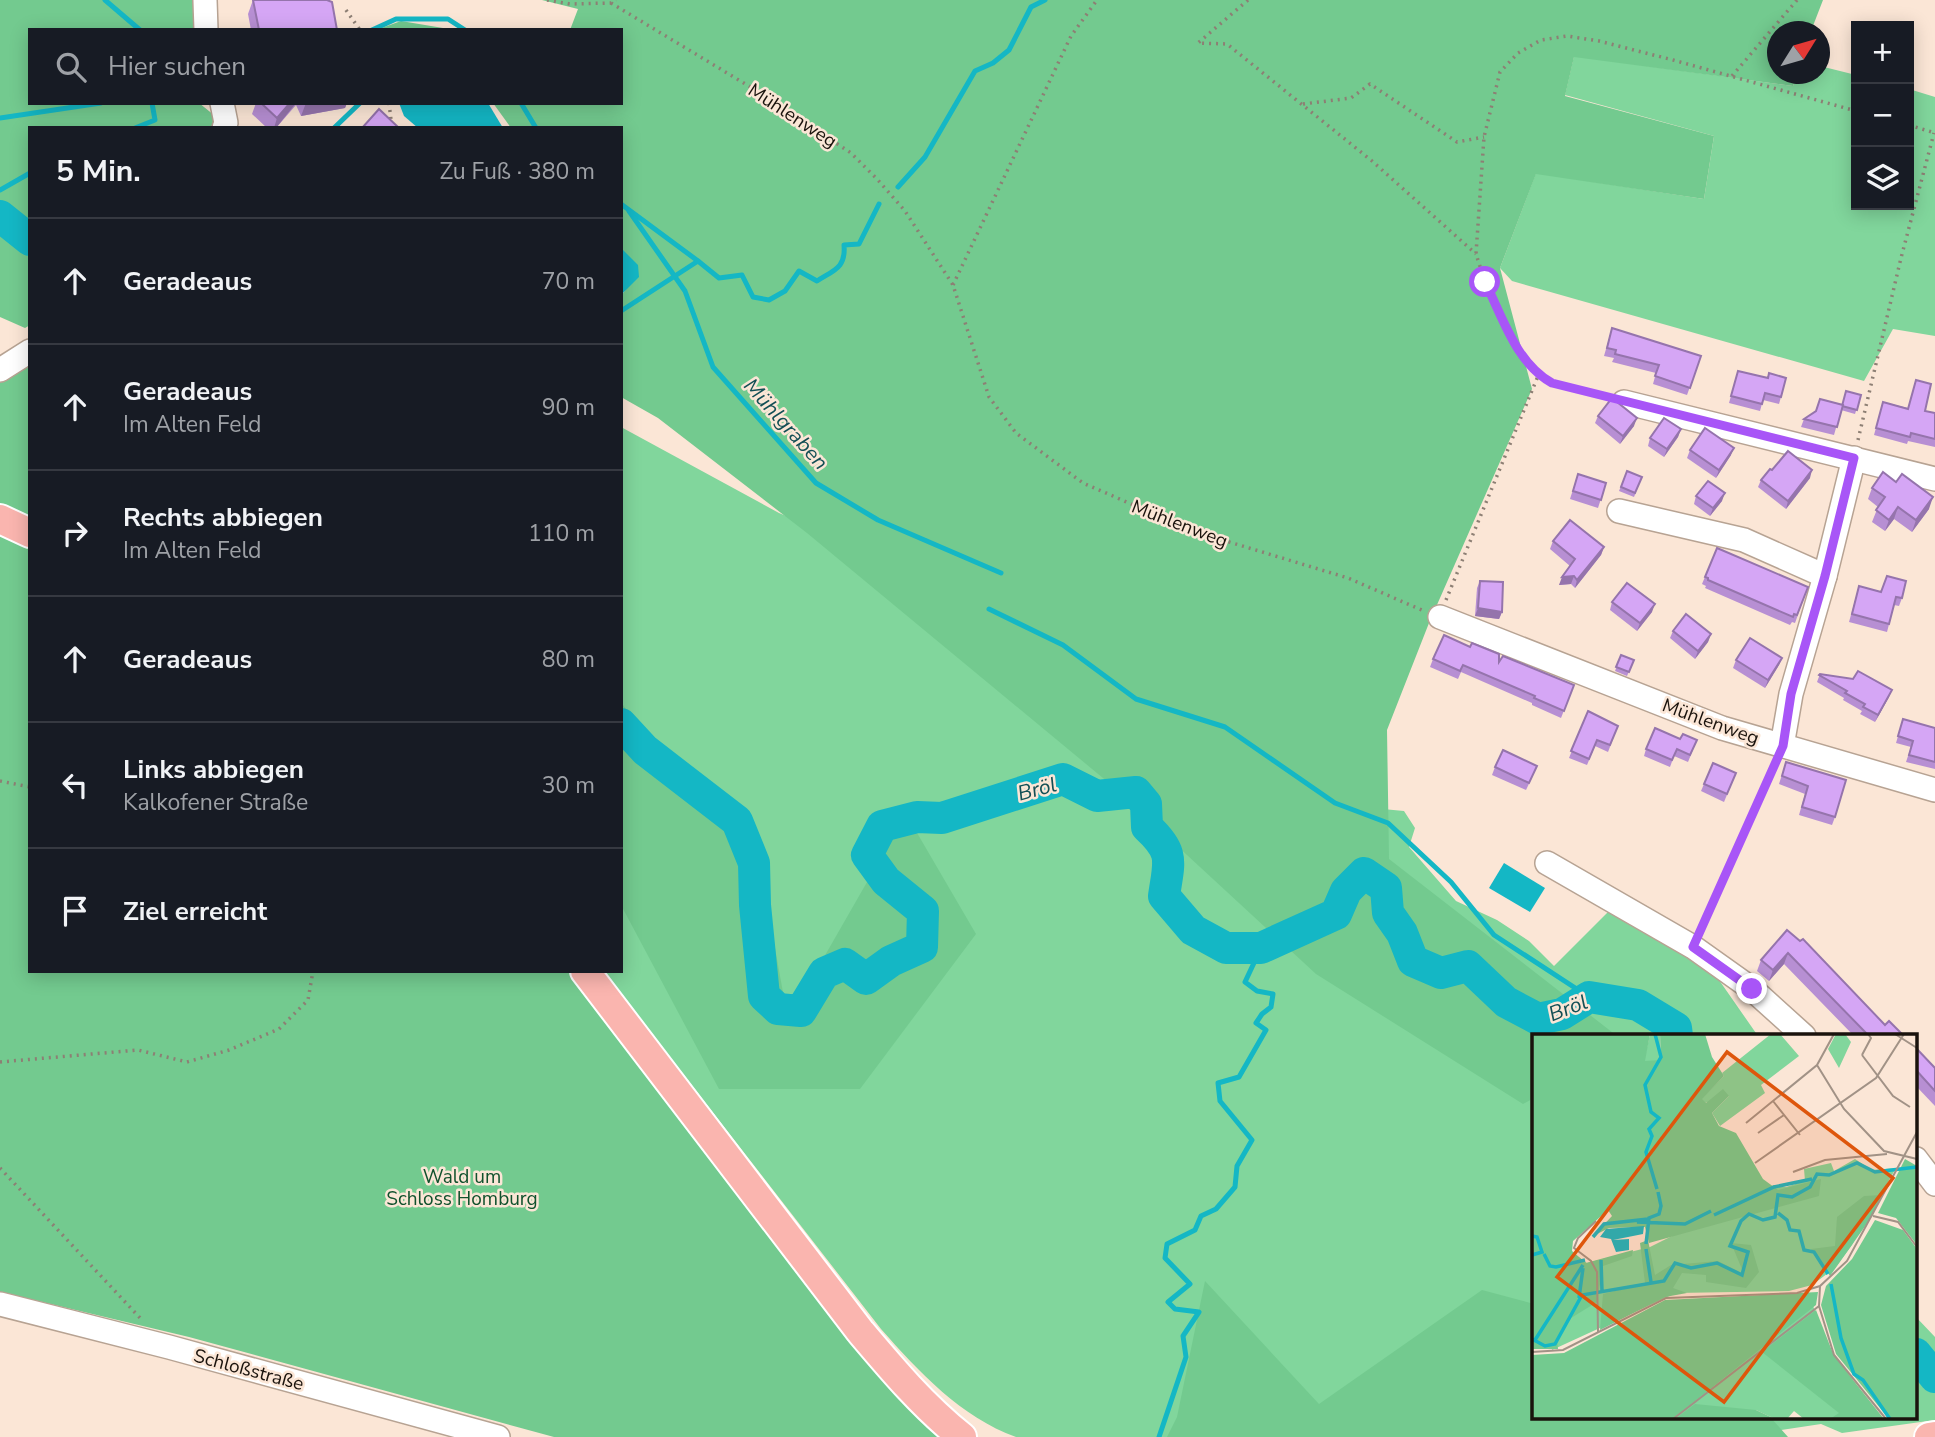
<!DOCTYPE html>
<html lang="de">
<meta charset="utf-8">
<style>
body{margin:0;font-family:"Nunito Sans",sans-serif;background:#20242c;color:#f1f3f6}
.controls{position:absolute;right:21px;top:21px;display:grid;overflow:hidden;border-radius:0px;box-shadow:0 4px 18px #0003}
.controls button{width:63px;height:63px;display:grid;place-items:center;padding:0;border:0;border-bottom:2px solid #363941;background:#171b24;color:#f1f3f6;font:35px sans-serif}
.compass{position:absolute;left:1767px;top:21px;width:63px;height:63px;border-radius:50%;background:#171b24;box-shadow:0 4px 18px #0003;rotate:53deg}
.stop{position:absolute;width:21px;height:21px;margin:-16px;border:5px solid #a855f7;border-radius:50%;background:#fff}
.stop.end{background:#a855f7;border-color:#fff;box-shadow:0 2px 7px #0008}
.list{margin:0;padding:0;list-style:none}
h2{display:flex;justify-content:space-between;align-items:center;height:91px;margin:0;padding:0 28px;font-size:30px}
h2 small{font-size:23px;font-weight:400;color:#9ea1a6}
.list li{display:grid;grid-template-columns:46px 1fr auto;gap:21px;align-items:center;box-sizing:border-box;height:126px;padding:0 28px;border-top:2px solid #363941}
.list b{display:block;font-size:26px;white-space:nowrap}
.list p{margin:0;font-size:23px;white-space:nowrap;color:#9ea1a6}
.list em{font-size:23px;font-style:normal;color:#9ea1a6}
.icon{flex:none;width:38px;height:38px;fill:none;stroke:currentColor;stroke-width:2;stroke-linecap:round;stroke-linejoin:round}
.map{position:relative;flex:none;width:1935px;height:1437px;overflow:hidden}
.search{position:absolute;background:#171b24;box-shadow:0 4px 18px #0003;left:28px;top:28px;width:595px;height:77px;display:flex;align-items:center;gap:18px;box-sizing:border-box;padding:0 24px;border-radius:0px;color:#9ea1a6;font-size:26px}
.panel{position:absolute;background:#171b24;box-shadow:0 4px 18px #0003;left:28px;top:126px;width:595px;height:847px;border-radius:0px}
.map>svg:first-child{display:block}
.green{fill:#81d69c}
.forest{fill:#73ca8f}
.water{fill:#14b7c5}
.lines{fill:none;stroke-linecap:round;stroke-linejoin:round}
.stream{stroke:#14b7c5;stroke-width:5}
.river{stroke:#14b7c5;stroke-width:32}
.minor-casing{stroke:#b7a393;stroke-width:26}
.major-casing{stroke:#fff;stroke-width:32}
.path{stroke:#8d7f74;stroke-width:3.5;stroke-dasharray:2 5;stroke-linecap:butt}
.minor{stroke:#fff;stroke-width:23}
.major{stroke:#fab5af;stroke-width:28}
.wall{fill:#b78fd3}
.shaded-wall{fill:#9574ac}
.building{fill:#d5a6f5;stroke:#9574ac;stroke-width:2}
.route{stroke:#a855f7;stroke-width:9}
.labels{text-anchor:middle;stroke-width:5;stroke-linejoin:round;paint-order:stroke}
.street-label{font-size:19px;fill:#1a130d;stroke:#fbe6d6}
.park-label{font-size:19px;fill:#10512c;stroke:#fbe6d6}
.water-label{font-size:21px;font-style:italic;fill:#134f55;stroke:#fbe6d6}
.inset-river{fill:none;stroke:#14b7c5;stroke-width:3.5}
.inset-road{fill:none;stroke:#a19286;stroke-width:2}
.view{fill:#de560c;fill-opacity:0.15;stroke:#de560c;stroke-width:3.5}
.inset-edge{fill:none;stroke:#1a130d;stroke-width:3.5}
</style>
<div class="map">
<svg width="1935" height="1437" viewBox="0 0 1935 1437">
<rect width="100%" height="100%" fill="#fbe6d6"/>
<!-- green -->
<g class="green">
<path d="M1574,56L1793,86L1797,74H1820V66L1856,75V205H1909V89L1935,97V336L1893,329L1864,381L1512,281L1500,268L1536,173L1704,199L1714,136L1565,95Z"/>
<path d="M621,427L779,513L856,545L1372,808L1404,811L1415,828L1409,847L1456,901L1497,920L1529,941L1554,966L1614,906L1719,980L1758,1036H1534V1418H1916V1317L1935,1337V1420L1842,1433L1821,1424L1736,1437H1016C961,1417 919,1372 881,1329L603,971H621Z"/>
</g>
<!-- forest -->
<g class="forest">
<path d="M0,0H199L196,30H30V103H199L230,128H30V325L25,328L0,317Z"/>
<path d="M542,0H1823L1811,31L1778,32V74H1797L1793,86L1574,57L1565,96L1714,136L1704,199L1536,174L1500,268L1532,389L1429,623L1387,730L1389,859L1617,1036H1534V1098L1523,1104L1316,974L1109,783L807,533L658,418L621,397V296L636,276L621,259V128H511L493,103H621V30H570L578,9Z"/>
<path d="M401,21L455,30H376Z"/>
<path d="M30,365V521L0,507V383Z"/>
<path d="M0,536L30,549V971H571L900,1399L940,1437H554L189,1337L0,1292Z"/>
<path d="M621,702L635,722L752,821L788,1020L906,814L976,934L860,1089H719L621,905Z"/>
<path d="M1205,1281L1319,1404L1482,1290L1534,1304V1418H1771L1788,1437H1167L1177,1417Z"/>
</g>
<!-- water -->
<g class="water">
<path d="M399,103H488L503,128H418L404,116Z"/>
<path d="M621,248L638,265L639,277L621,295Z"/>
<path d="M1504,863L1545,888L1530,912L1489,888Z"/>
</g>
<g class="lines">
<!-- stream -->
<g class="stream">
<path d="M105,0L140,30"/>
<path d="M372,30L396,19H448L465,30"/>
<path d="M521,103L536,128"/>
<path d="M0,118L101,103"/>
<path d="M135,128L155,120L152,103"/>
<path d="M334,128L360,103"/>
<path d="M898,187L925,157L975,71L993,63L1009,50L1031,7L1045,0"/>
<path d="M0,190L30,173"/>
<path d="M621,204L698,261"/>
<path d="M629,211L685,291L713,367L816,483L878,520L1001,573"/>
<path d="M621,311L698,261L719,278L742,275L753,297L769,300L785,291L799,271L817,281C834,270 846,268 844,245L859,244L879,204"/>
<path d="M989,609L1063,645L1136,699L1225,727L1335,803L1388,823L1451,882L1494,935L1589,997"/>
<path d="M1159,1437L1186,1357L1183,1336L1199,1312L1175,1309L1168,1302L1190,1284L1165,1258L1167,1244L1195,1230L1201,1216L1216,1209L1235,1187L1237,1166L1252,1140L1220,1101L1218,1083L1239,1077L1266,1030L1256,1023L1262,1014L1271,1007L1273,994L1257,991L1245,982L1261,948"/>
</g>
<!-- river -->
<g class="river">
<path d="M0,216L30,240"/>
<path d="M621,724L645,750L737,821L754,863L755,905L764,996L778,1009L801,1011L824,973L845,964L866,979L891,961L922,947L923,911L886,881L867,855L882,826L917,817L942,818L1063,779L1097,796L1136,792L1146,804L1147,827C1175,853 1169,861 1164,896L1193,930L1226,948H1261L1336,914L1346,891L1364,873L1386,888L1388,913L1402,933L1413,961L1441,973L1468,966L1506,1002L1538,1019L1562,1014L1589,997L1638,1005L1676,1028L1677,1036"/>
<path d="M1916,1354L1935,1377"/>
</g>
<defs>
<g id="minor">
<path d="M205,0L206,30"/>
<path d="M222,103L226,123L224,128"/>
<path d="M0,370L30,351"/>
<path d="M1624,402L1935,479"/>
<path d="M1619,511L1744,540L1825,576"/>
<path d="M1440,617L1722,728L1935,790"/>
<path d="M1782,746L1791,694L1825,576L1854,458"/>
<path d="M1547,863L1693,947L1752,989L1804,1036"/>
<path d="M1916,1159L1935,1184"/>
<path d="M0,1304L169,1347L498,1437"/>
</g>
<g id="major">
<path d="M0,519L30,533"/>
<path d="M585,971L860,1331C892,1369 923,1406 962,1437"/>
<path d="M1929,1437L1935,1436"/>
</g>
</defs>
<!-- minor casing -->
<use href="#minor" class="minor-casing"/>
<!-- major casing -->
<use href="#major" class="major-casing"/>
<!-- path -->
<g class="path">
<path d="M547,0L570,4L611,3L616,0"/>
<path d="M1248,0L1198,43L1227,44L1372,161L1476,254"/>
<path d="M611,3L762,94L851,153L877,179L905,211L953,285L989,397L1016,433L1083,483L1193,531L1348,578L1424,611"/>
<path d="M346,10L360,30"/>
<path d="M1732,76L1797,0"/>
<path d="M389,103L392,128"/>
<path d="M1303,104L1351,98L1370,84L1457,142L1484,137"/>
<path d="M1909,125L1935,133"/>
<path d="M953,285L1071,36L1097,0"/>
<path d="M1606,397L1552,383L1538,376L1524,361L1485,282L1476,254L1484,137L1500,72L1518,53L1541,40L1567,36L1599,41L1673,60L1856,111"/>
<path d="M1858,440L1901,258L1934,133"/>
<path d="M1446,600L1538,376"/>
<path d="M0,781L30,787"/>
<path d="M1701,929L1775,763"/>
<path d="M0,1062L138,1050L187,1062L229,1050L279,1029L308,1000L313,971"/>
<path d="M0,1168L142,1320"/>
</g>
<!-- minor -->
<use href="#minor" class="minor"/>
<!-- major -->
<use href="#major" class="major"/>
</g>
<!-- wall -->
<g class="wall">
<path d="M253,0L337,30H251L248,14Z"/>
<path d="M256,103H347L345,108L301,116L296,105L276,128H267L252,114Z"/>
<path d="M1612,328L1701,356L1687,395L1653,384L1656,373L1612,362L1614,358L1604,356Z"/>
<path d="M1738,371L1781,397L1779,404L1763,400L1760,411L1729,403Z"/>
<path d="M1916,380L1925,411L1935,413V447L1908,441L1907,444L1874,435L1883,402L1908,408Z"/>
<path d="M1861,395L1855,414L1841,410L1834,435L1801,427L1804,419L1815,412L1820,399L1842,405Z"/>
<path d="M1598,416L1634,426L1620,444L1595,423Z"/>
<path d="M1681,429L1678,437L1664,457L1648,446L1650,438Z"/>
<path d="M1690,450L1731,455L1716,478L1687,458Z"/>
<path d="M1772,470L1810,478L1786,509L1758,487L1761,480Z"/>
<path d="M1627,471L1642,477L1634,497L1619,491Z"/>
<path d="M1578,474L1606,483L1598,508L1570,499Z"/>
<path d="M1896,482L1929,509L1912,532L1894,519L1885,531L1872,522L1878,507L1868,499L1872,488Z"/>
<path d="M1696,496L1722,501L1710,516L1694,504Z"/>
<path d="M1553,541L1604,547L1601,555L1575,588L1571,584L1559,585L1570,566L1550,549Z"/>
<path d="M1717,548L1808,587L1795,623L1792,622L1790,625L1705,588L1706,586L1702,584Z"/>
<path d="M1480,581L1502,612L1499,619L1475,616L1477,588Z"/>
<path d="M1859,586L1902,598L1899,606L1894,605L1887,632L1849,622Z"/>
<path d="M1612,602L1652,612L1637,631L1610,610Z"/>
<path d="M1673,631L1711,634L1708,642L1695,659L1670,638Z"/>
<path d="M1621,655L1634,660L1627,676L1615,671Z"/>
<path d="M1782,658L1779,665L1765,688L1733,668L1736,660Z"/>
<path d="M1433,659L1499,662L1574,685L1561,718L1532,705V703L1461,672L1458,679L1430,667Z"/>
<path d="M1820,674L1889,697L1875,722L1860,714L1862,711L1843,700L1844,698L1817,682Z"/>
<path d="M1588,711L1618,726L1608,752L1595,746L1587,765L1569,758Z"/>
<path d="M1903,719L1935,728V769L1906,762L1911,747L1896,743Z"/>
<path d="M1680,739L1697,740L1688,762L1674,756L1670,767L1644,756L1646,749Z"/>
<path d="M1786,762L1835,817L1832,825L1799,815L1805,794L1779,784Z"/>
<path d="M1495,767L1534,773L1526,790L1492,775Z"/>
<path d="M1736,773L1724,802L1701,791L1704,784Z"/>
<path d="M1787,930L1885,1025L1904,1036H1854L1784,964L1769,981L1757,971L1761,960Z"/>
<path d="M1916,1048L1935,1068V1106L1916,1086Z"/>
</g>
<!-- shaded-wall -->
<g class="shaded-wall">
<path d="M290,103H296L276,128H274L277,118Z"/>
<path d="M306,103H347L345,108L301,116Z"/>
<path d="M1637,418L1634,426L1620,444L1623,436Z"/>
<path d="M1681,429L1678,437L1664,457L1667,449Z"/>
<path d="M1734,448L1731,455L1716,478L1719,470Z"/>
<path d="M1812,470L1810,478L1786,509L1788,501Z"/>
<path d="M1725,493L1722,501L1710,516L1713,508Z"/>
<path d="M1933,497L1929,509L1912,532L1916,520Z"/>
<path d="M1898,507L1894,519L1885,531L1889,520Z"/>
<path d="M1604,547L1601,555L1575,588L1577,580Z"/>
<path d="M1574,576L1571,584L1559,585L1562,577Z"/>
<path d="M1655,604L1652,612L1637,631L1640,623Z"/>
<path d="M1478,608L1502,612L1499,619L1475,616Z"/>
<path d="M1711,634L1708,642L1695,659L1698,651Z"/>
<path d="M1782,658L1779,665L1765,688L1768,680Z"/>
<path d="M1892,690L1889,697L1875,722L1878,715Z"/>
<path d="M1788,953L1784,964L1769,981L1773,970Z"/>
</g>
<!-- building -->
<g class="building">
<path d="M253,0H327L332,2L337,30H259Z"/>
<path d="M261,103H290L277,118Z"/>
<path d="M379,109L399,128H362Z"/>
<path d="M1612,328L1701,356L1690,388L1655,376L1659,365L1615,354L1616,350L1607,348Z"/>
<path d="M1738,371L1768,378L1769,373L1786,378L1781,397L1765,393L1762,404L1731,396Z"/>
<path d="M1916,380L1931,384L1925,411L1935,413V439L1911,433L1910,437L1876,428L1883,402L1908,409Z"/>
<path d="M1846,391L1861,395L1857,410L1842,406Z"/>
<path d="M1612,398L1637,418L1623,436L1598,416Z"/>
<path d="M1820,399L1843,405L1837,427L1804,419L1816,411Z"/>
<path d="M1664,418L1681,429L1667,449L1650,438Z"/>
<path d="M1705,428L1734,448L1719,470L1690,450Z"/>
<path d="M1788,451L1812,470L1788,501L1761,480L1770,469L1772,470Z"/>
<path d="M1627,471L1642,477L1635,493L1621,487Z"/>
<path d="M1883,472L1896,482L1902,474L1933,497L1916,520L1898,507L1889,520L1876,510L1885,497L1872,488Z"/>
<path d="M1578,474L1606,483L1601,500L1573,491Z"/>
<path d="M1708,481L1725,493L1713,508L1696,496Z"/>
<path d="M1570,520L1604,547L1577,580L1574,576L1562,577L1575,559L1553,541Z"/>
<path d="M1717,548L1808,587L1797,615L1794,614L1793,617L1708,580V578L1705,577Z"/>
<path d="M1887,576L1906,581L1902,598L1896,597L1889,624L1852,614L1859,586L1881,592Z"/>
<path d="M1480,581L1503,582L1502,612L1478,608Z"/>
<path d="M1627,583L1655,604L1640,623L1612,602Z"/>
<path d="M1686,614L1711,634L1698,651L1673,631Z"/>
<path d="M1444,635L1470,647L1472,643L1499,654V662L1503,656L1574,685L1564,711L1534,698L1535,696L1463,665L1460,671L1433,659Z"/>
<path d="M1750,638L1782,658L1768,680L1736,660Z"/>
<path d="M1621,655L1634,660L1629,672L1616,667Z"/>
<path d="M1858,671L1892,690L1878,715L1863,707L1865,704L1845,693L1847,691L1819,675L1820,674L1853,679Z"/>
<path d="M1588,711L1618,726L1610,745L1597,740L1589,759L1571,751Z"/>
<path d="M1903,719L1935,728V762L1909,755L1913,741L1898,736Z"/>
<path d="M1655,728L1680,739L1683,734L1697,740L1690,755L1677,749L1672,760L1646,749Z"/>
<path d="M1503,750L1537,766L1529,783L1495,767Z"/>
<path d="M1786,762L1846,780L1835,817L1802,807L1808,786L1782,776Z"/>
<path d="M1713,763L1736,773L1727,794L1704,784Z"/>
<path d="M1787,930L1800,941L1803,939L1885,1025L1889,1021L1904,1036H1869L1788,953L1773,970L1761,960Z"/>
<path d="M1916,1048L1935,1068V1091L1916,1070Z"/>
</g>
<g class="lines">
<!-- route -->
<path class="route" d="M1485,282C1503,318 1516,363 1552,383L1854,458L1825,576L1791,694L1783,746L1693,947L1752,989"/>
</g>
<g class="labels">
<!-- street labels -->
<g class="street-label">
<text transform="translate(793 115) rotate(33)" y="7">Mühlenweg</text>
<text transform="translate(1180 523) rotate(21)" y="7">Mühlenweg</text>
<text transform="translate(1711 721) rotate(20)" y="7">Mühlenweg</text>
<text transform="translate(249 1369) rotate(15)" y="7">Schloßstraße</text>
</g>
<!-- park labels -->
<g class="park-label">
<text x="462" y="1183">Wald um<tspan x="462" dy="22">Schloss Homburg</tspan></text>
</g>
<!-- water labels -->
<g class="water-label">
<text transform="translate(786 424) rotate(48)" y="7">Mühlgraben</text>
<text transform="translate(1037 789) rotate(-15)" y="7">Bröl</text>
<text transform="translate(1568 1008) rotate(-21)" y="7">Bröl</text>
</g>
</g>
<!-- overview -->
<g transform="translate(1532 1034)">
<rect width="385" height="385" fill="#fbe6d6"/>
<path d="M118,0H128L129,27H112ZM239,0H248L267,22L229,51L233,59L188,92L180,79L197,62L173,69L169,65L192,42L190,39ZM304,0H313L319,8L307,34L296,15ZM323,125L340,136L364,134L320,211L303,234L280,251L257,257L144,259L20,316L41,219L55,229L118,213L242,151L254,153L273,147L272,135L299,129L302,137ZM281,272L298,314L337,369L298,385H272L262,377L255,385H243L224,376L219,385H0Z" fill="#81d69c"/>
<path d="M0,0H118L113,27L129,26L128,0H173L180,23L192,42L170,65L174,69L191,55L197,62L180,79L187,92L204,99L231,145L246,156L289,145L287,162L117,209L113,193L77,194L61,202L80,182L76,176L41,207L40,217L54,229L101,216L100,222L71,232L65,268L39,284L25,305L26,315H0ZM373,125L385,132V211L364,184L346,179ZM350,161L341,181L298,242L279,215L303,212L305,183L332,162ZM343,186L371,196L385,215V385H357L304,320L289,271L294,252L320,225ZM116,206L123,241L139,231L186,227L212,240L199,209L219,211L227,238L214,254L174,248V241L150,239L141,254L155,259L133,263L68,296L71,260L113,249L108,209ZM286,258L284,271L140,385H0V321L32,319L133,266ZM284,276L302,322L352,385H298L307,379L230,318ZM163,370L224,376L243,385H143Z" fill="#73ca8f"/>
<path d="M112,192L111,200L81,206L97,205V216L84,218L79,205L68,203L74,195Z" fill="#14b7c5"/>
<path class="inset-river" d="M123,0L129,23L113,51L119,78L127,84L117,95L120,102L114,118L125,155M246,179L255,186L258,196L267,197L272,216L282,218L296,240M182,181L242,153L280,145M105,188L153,190L179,177M0,202L5,203L10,218L0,221M61,203L72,190L116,185M114,210L117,184L127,180L129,172L126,158M114,215L119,248M12,220L18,232L24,233L53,226M69,226L70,257M299,250L309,304L322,340L331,346L358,385M47,264L51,234M0,305L13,312L23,310L50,261L132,247L143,229L159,234L185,229L210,241L216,218L198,212L209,187L217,180L231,186L243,183L246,161L260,163L278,153L285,140L297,141L325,129L343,138L385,133M3,306L51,231"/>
<path class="inset-road" d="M363,0L385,14M330,21L361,62L378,73M330,21L339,4L336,0M285,31L312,75L352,117L385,125M241,67L268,101M214,89L285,31L302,0M226,99L252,81M223,129L344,44L372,0M261,138L293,126L355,120M341,182L366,188L385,213M64,187L46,204L42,214L59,227L65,238L66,298M287,272L302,321L354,385M0,318L31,316L134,264L265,259L288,252L315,227L385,98M141,385L287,272L288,252"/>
<path class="view" d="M195,18L361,144L192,368L25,243Z"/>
<rect width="385" height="385" class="inset-edge"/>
</g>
</svg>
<div class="controls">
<button>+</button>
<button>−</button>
<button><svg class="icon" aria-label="layers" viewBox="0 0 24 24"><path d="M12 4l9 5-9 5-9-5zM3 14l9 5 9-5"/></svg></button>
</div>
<svg class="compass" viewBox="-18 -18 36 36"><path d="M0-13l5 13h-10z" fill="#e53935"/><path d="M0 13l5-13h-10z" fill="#9ea1a6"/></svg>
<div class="stop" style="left:1485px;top:282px"></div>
<div class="stop end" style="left:1752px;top:989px"></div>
<div class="search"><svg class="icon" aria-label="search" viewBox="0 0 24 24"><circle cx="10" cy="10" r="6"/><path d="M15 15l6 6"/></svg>Hier suchen</div>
<section class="panel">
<h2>5 Min.<small>Zu Fuß · 380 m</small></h2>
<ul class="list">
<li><svg class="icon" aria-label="ahead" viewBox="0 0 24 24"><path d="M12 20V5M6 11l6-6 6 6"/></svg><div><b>Geradeaus</b></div><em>70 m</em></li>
<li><svg class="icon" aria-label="ahead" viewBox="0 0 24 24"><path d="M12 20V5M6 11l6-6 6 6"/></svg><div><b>Geradeaus</b><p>Im Alten Feld</p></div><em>90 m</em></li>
<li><svg class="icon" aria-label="right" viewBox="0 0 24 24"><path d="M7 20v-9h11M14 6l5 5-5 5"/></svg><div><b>Rechts abbiegen</b><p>Im Alten Feld</p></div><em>110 m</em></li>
<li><svg class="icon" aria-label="ahead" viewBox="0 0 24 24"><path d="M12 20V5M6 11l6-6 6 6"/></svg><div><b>Geradeaus</b></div><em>80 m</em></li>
<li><svg class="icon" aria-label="left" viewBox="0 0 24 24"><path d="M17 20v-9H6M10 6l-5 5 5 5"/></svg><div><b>Links abbiegen</b><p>Kalkofener Straße</p></div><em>30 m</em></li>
<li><svg class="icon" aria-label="arrive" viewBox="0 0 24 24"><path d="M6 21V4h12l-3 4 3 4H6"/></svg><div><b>Ziel erreicht</b></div></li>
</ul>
</section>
</div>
